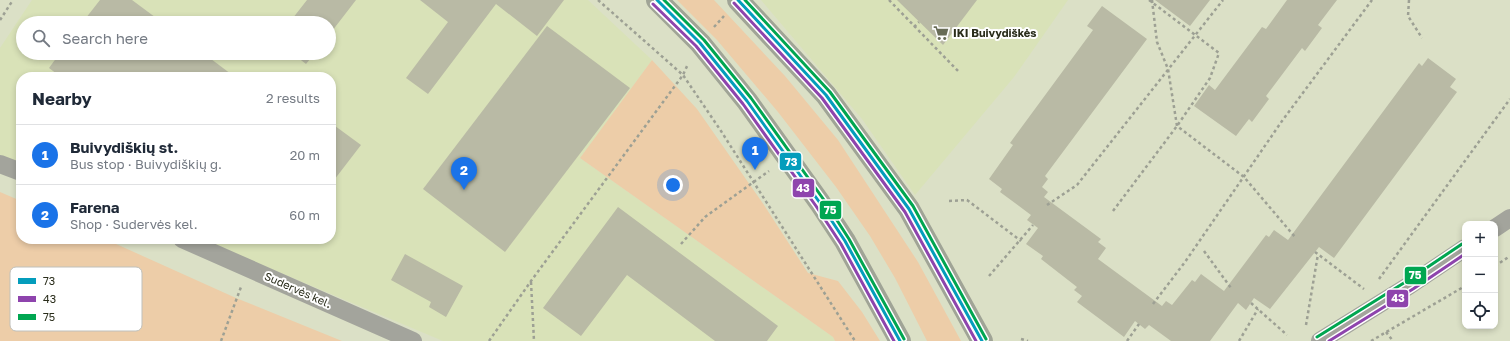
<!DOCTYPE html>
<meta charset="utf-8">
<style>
body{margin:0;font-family:"Golos Text",sans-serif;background:#f6f6f7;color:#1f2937}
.controls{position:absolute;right:12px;bottom:12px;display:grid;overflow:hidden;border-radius:8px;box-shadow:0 2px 6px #0003}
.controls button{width:36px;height:36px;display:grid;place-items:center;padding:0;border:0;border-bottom:1px solid #e0e1e3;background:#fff;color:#1f2937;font:20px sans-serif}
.you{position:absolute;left:673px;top:185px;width:14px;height:14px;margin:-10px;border:3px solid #fff;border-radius:50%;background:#1a73e8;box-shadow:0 0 0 6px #1a73e833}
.badge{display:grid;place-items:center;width:26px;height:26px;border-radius:50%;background:#1a73e8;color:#fff;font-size:13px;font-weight:700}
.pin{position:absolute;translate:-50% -33px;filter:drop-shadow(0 1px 2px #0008)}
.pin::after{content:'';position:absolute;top:21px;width:14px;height:12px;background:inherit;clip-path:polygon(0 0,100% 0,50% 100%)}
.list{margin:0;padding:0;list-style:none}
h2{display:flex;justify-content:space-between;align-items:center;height:52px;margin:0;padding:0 16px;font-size:17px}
h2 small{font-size:13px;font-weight:400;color:#747a83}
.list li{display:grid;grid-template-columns:26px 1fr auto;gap:12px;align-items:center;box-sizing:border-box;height:60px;padding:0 16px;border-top:1px solid #e0e1e3}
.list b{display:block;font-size:15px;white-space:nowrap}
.list p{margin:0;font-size:13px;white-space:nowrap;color:#747a83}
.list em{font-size:13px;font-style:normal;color:#747a83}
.icon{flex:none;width:22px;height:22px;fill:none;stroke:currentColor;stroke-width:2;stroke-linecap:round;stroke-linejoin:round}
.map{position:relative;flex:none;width:1510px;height:341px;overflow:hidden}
.search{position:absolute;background:#fff;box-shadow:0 2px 6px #0003;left:16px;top:16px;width:320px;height:44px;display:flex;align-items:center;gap:10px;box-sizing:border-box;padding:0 14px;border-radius:22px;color:#747a83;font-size:15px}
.panel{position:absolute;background:#fff;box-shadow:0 2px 6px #0003;left:16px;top:72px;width:320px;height:172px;border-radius:16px}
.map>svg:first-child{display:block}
.built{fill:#d9e2b8;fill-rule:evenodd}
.green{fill:#edcda8}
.building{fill:#b9baa5}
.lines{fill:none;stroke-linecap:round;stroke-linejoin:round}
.path{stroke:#9da094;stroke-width:2.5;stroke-dasharray:3 3;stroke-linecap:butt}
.street{stroke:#a3a49c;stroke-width:18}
.secondary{stroke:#a0a496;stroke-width:22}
.bus-1-casing{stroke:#fff;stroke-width:6}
.bus-2-casing{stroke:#fff;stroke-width:6}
.bus-3-casing{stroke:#fff;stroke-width:6}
.bus-1{stroke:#049dbc;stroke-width:3}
.bus-2{stroke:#8e44ad;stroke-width:3}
.bus-3{stroke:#00a651;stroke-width:3}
.labels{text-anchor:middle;stroke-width:4;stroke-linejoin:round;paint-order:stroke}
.poi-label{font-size:11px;font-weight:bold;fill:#2a2d1b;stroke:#fff;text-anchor:start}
.street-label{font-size:11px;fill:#2a2d1b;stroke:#fff}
.key{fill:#fff;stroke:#bfc0bb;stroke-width:1}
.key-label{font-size:11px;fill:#2a2d1b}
.line-badge{stroke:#fff;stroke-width:1.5}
.badge-label{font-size:11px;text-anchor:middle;font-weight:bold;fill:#fff}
</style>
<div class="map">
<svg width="1510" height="341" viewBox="0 0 1510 341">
<rect width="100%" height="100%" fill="#dbe0c6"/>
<!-- built -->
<g class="built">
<path d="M32,0H588L652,60L580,158L833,337L835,341H443L200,239H331V77H21V164L0,155V48ZM23,23H329V53H23Z"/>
<path d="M761,0H1068L1014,77L915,195L862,119Z"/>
</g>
<!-- green -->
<g class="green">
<path d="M677,0H714L785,76L838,140L918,262L961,341H927L895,278L870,236L836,187L778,112L717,40Z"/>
<path d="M652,60L697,109L764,205L808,273L838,281L862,312L880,341H835L833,337L580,158Z"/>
<path d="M0,192L21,201V239H105L236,298L342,341H0Z"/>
</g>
<!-- building -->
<g class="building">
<path d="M100,0H132L163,23H82Z"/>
<path d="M307,0H356L329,35V23H289Z"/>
<path d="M420,0H564L537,36L496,4L428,94L406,78L448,22Z"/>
<path d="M897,0H977L943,45Z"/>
<path d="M1155,0H1210L1190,26Z"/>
<path d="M1287,0H1337L1318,25L1322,28L1305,51L1302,48L1266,96L1269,99L1252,122L1249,119L1236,136L1194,106L1209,85L1215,90L1262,27L1266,29Z"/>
<path d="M1102,6L1147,39L1045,176L1048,179L1042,187L1048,192L1044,197L1101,239L1098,242L1106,248L1098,259L1162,306L1166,301L1172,305L1192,280L1195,282L1201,274L1224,291L1266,235L1269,237L1274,230L1288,240L1419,63L1422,66L1428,58L1456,79L1450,87L1457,92L1334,258L1319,247L1270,309L1254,298L1246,310L1238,303L1210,341H1171L1149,325L1145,329L1135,321L1124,337L1077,302L1082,296L1074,290L1077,287L1041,259L1043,256L1026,244L1038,228L1027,220L1031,215L1000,192L1002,189L989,179L1013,145L1010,143L1093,30L1087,26Z"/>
<path d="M547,26L630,88L505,252L423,189Z"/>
<path d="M60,53H203L235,77H61L49,68Z"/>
<path d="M292,53H315L306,64Z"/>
<path d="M331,123L361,145L331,184Z"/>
<path d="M618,207L778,326L767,341H715L627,275L581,336L543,308Z"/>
<path d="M405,254L463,286L446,317L429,307L431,302L391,280Z"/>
</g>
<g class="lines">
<!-- path -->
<g class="path">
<path d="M598,0L683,75L721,131L855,341"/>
<path d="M889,0L959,72"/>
<path d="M1152,0L1157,42L1168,69L1177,126L1244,177L1295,237"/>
<path d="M1409,0L1408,16L1422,38"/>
<path d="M0,20L13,0"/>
<path d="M714,27L724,16"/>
<path d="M914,27L919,22"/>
<path d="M949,201L967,200L1021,241"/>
<path d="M1047,205L1077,185L1223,0"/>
<path d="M1113,211L1177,126L1210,78L1219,53L1149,0"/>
<path d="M681,244L705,217L769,171"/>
<path d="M1204,251L1231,288"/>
<path d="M1315,252L1364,289"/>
<path d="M1495,266L1510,256"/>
<path d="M989,276L1033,225"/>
<path d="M1379,279L1510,99"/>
<path d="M531,282L534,341"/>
<path d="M1251,303L1287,335"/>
<path d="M1153,304L1185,262L1282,121L1372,0"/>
<path d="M1306,325L1318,254"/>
<path d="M1386,332L1393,341"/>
<path d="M1021,339L1028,341"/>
<path d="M221,341L241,287"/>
<path d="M489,341L531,281L683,75L688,64"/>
<path d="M1127,341L1139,324"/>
<path d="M1239,341L1258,309"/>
<path d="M1371,341L1465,286"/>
</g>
<!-- street -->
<g class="street">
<path d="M0,164L21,172"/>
<path d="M1495,228L1510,218"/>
<path d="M182,239L413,341"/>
<path d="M1320,341L1410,285L1465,248"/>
</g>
<!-- secondary -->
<g class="secondary">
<path d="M657,0L700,43L747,101L820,203L845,241L900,341"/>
<path d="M738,0L826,95L909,209L982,341"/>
</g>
<defs>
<g id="bus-1">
<path d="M657,0L700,43L747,101L820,203L845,241L900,341"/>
<path d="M738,0L826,95L909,209L982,341"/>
</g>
<g id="bus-2">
<path d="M734,3L822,98L905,212L976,341"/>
<path d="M653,4L696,46L743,104L816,206L841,244L894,341"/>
<path d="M1329,341L1413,289L1465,254"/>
</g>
<g id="bus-3">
<path d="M664,0L704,40L751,98L824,200L849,239L904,339"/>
<path d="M745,0L830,92L913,206L986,339"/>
<path d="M1317,337L1407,281L1462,244"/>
</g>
</defs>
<!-- bus-1 casing -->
<use href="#bus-1" class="bus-1-casing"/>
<!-- bus-2 casing -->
<use href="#bus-2" class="bus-2-casing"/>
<!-- bus-3 casing -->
<use href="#bus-3" class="bus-3-casing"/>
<!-- bus-1 -->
<use href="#bus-1" class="bus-1"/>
<!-- bus-2 -->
<use href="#bus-2" class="bus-2"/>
<!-- bus-3 -->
<use href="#bus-3" class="bus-3"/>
</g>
<!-- icons -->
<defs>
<symbol id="supermarket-bare" viewBox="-9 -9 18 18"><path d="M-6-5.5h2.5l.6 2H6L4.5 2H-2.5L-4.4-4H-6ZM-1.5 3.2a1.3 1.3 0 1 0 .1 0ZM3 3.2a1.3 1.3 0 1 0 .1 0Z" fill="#686c57" stroke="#fff" stroke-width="2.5" paint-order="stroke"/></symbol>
</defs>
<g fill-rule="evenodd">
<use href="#supermarket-bare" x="930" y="22" width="22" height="22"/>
</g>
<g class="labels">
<!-- poi labels -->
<g class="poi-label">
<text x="953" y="37">IKI Buivydiškės</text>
</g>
<!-- street labels -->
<g class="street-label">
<text transform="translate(298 290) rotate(24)" y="4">Sudervės kel.</text>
</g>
</g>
<!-- legend -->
<rect x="10" y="267" width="132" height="64" rx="6" class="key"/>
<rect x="18" y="278" width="18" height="6" fill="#049dbc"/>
<rect x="18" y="296" width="18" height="6" fill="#8e44ad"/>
<rect x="18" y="314" width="18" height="6" fill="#00a651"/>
<g class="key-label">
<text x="43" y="285">73</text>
<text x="43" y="303">43</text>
<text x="43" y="321">75</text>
</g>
<g class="line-badge">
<rect x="779" y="152" width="23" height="19" rx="4" fill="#049dbc"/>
<rect x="792" y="178" width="23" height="20" rx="4" fill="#8e44ad"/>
<rect x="819" y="200" width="23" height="20" rx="4" fill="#00a651"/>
<rect x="1404" y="266" width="23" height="19" rx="4" fill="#00a651"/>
<rect x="1386" y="289" width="23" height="19" rx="4" fill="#8e44ad"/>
</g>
<g class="badge-label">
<text x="791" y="166">73</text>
<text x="803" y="192">43</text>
<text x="830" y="214">75</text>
<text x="1415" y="279">75</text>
<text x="1398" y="302">43</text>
</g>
</svg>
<div class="controls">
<button>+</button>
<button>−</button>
<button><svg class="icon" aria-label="locate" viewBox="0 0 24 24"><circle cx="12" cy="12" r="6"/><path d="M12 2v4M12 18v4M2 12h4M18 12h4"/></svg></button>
</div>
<div class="you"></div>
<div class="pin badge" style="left:755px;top:170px">1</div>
<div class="pin badge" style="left:464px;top:190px">2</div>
<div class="search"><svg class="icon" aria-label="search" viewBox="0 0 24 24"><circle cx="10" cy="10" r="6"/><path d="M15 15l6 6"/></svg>Search here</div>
<section class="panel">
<h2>Nearby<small>2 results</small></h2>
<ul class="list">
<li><span class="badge">1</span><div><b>Buivydiškių st.</b><p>Bus stop · Buivydiškių g.</p></div><em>20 m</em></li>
<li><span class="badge">2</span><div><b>Farena</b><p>Shop · Sudervės kel.</p></div><em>60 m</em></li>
</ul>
</section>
</div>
